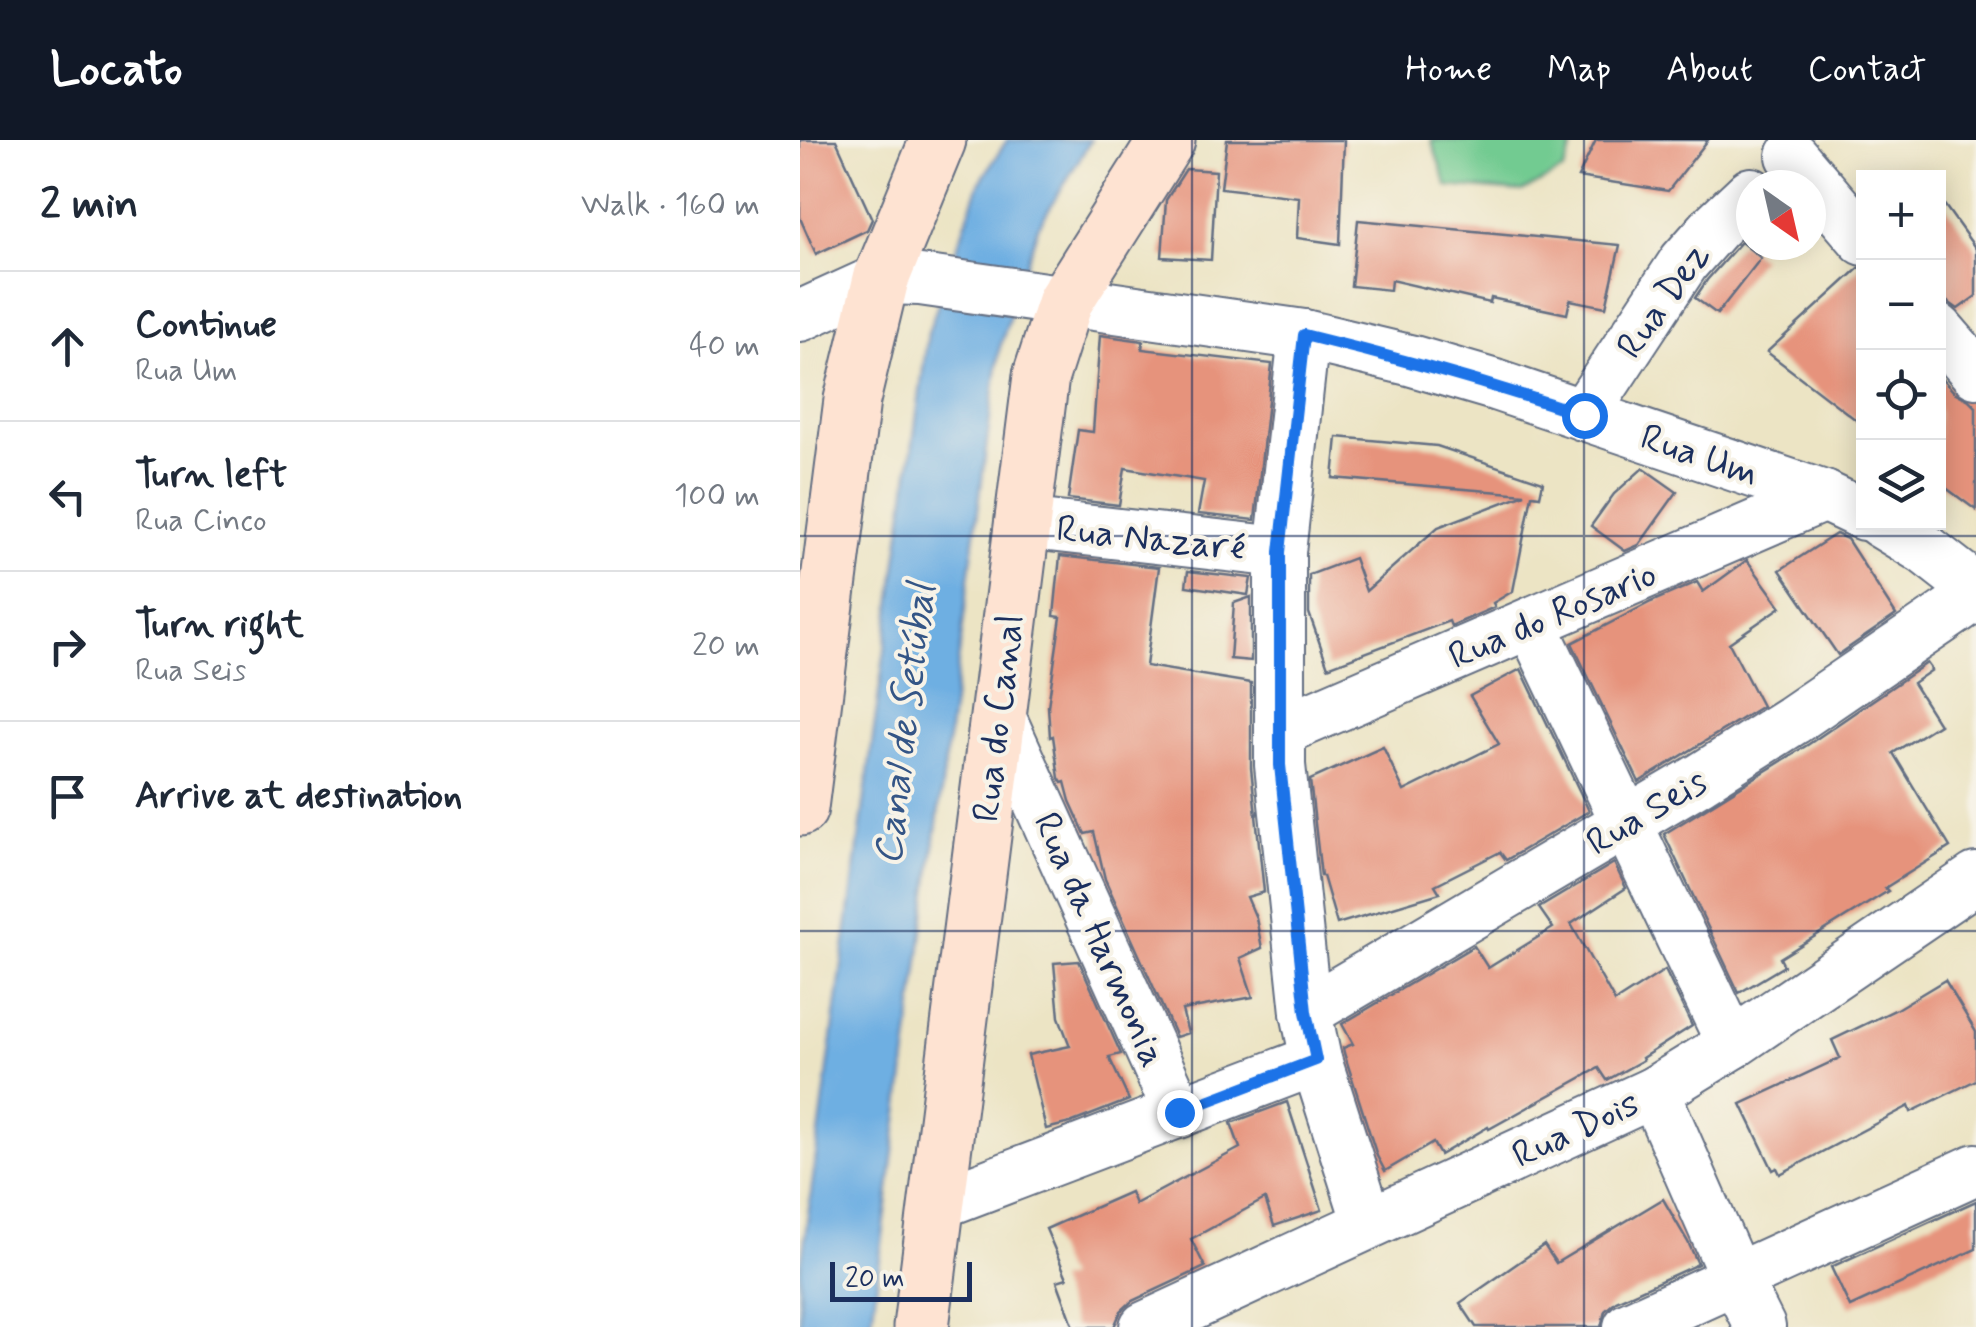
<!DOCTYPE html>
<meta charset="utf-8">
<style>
body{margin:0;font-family:Mynerve,sans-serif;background:#f2f2f3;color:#1f2937}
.controls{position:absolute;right:30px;top:30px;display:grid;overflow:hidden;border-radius:0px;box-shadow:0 5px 25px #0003}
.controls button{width:90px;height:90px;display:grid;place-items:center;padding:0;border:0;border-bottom:2px solid #e0e1e3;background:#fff;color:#1f2937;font:50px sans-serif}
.compass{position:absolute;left:936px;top:30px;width:90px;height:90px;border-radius:50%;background:#fff;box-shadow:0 5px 25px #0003;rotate:146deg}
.scale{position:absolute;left:30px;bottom:25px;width:142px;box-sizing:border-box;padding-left:10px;border:5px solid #1b2f5e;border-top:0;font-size:28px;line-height:35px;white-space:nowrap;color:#1b2f5e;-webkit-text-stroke:8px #f7f3e8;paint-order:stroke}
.stop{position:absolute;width:30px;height:30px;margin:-22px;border:8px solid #1a73e8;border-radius:50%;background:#fff}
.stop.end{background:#1a73e8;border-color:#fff;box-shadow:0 2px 10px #0008}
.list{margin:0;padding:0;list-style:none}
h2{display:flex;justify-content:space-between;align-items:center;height:130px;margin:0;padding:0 40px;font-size:42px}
h2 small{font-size:32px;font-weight:400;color:#747a83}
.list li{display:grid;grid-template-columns:65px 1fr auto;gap:30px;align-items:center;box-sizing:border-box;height:150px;padding:0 40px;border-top:2px solid #e0e1e3}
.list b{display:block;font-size:38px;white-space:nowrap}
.list p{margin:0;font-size:32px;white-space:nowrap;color:#747a83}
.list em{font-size:32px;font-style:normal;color:#747a83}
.icon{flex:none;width:55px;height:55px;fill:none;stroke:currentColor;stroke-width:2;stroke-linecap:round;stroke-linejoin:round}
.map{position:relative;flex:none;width:1176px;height:1187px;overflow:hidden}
header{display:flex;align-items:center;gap:60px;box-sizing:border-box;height:140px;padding:0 50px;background:#111827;color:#fff}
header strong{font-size:48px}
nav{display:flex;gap:55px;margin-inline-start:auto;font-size:35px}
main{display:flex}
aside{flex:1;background:#fff}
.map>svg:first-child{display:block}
.green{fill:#72cb91;stroke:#467d78;stroke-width:2.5}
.water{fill:#6eafe2;stroke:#446fa0;stroke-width:2.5}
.building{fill:#e6937c}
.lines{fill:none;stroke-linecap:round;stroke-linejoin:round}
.street-casing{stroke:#646e82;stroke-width:54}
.secondary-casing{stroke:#646e82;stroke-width:59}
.street{stroke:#fff;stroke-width:50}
.secondary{stroke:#fee3d2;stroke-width:55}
.route{stroke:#1a73e8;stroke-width:12}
.grid{fill:none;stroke:#1b2f5e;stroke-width:2.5;stroke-opacity:0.55}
.labels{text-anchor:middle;stroke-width:8;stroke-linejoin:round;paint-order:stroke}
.street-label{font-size:38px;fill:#1b2f5e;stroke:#f7f3e8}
.water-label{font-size:40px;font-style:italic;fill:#345586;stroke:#f7f3e8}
</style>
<header>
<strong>Locato</strong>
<nav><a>Home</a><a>Map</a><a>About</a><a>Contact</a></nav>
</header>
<main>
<aside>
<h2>2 min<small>Walk · 160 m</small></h2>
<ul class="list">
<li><svg class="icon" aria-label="ahead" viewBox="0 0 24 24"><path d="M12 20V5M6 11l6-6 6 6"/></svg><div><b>Continue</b><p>Rua Um</p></div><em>40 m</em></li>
<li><svg class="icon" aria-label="left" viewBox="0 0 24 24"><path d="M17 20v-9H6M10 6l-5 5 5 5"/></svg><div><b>Turn left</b><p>Rua Cinco</p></div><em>100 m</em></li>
<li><svg class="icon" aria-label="right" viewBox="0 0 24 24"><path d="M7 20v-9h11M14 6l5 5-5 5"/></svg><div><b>Turn right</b><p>Rua Seis</p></div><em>20 m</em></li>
<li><svg class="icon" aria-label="arrive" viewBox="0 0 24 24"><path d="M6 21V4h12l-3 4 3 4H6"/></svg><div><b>Arrive at destination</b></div></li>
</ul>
</aside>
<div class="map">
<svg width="1176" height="1187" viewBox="0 0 1176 1187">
<rect width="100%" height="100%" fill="#f7f3e8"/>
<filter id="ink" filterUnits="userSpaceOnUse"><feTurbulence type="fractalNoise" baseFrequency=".01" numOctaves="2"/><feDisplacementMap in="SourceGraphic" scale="20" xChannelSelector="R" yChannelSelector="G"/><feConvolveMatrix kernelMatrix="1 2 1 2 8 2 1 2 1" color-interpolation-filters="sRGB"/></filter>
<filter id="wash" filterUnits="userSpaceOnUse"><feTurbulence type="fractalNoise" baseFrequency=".0048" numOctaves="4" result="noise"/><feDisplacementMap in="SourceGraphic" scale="40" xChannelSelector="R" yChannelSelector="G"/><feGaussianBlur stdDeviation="2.25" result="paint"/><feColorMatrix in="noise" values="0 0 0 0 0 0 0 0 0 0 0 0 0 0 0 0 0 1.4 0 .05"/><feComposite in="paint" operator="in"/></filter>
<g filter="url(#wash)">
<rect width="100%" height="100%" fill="#ece4c4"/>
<!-- green -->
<path class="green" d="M631,0H775L764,30L722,52L647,46Z"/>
<!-- water -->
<path class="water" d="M207,0H291L238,87L199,210L71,1187H0V1134L128,193L179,44Z"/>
<g id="blocks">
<!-- building -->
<g class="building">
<path d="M0,0H36L72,79L67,90L16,114L0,78Z"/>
<path d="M427,0H544L540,104L497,98L499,57L421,48Z"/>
<path d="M796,0H908L868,51L778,37Z"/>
<path d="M386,29L416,31L411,120L362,117L366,60Z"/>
<path d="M1138,56L1176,109V156L1158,169L1148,162L1138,161Z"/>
<path d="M558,80L820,105L806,167L770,160L767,174L691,158L690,163L591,140L590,150L551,146Z"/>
<path d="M941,102L961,118L917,174L895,158L907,140Z"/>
<path d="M1059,128H1064V286L967,212Z"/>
<path d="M300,195L343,201L342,209L472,224L455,380L398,374L404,341L325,328L319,365L268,359L278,290L293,292Z"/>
<path d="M1138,234L1154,252L1169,260L1176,267V370L1138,342Z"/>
<path d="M537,297L637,306L743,342L740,356L732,355L713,451L693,463L695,467L651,486L649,481L528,527L509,473V435L554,418L566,451L638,387L725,354L533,338Z"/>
<path d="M843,328L877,352L839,405L825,411L791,386L814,354Z"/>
<path d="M1036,394L1047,399L1096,475L1038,515L980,430Z"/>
<path d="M260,416L359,427L346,526L451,543V628L464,752L447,757L456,778L462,808L440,818L453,857L382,870L388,893L376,897L305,739L294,692L285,694L270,661L265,642L262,643L259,638L253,596L250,597L248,566L261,477L254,476Z"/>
<path d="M947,420L981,467L929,503L962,566L839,642L772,503L851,462L897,442L903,452Z"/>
<path d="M388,431L451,438L448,455L386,446Z"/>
<path d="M451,457V521L430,519L434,463Z"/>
<path d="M1127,523L1132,530L1113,543L1139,584L1093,613L1150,707L1085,748L1088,751L980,818L984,826L939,853L864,694L1009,604Z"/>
<path d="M721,529L789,671L706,720L700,712L635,745L640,753L537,784L523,736H521L510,640L583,607L604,651L699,604L670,556Z"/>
<path d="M814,723L826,748L771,784L815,862L865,830L892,886L842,918L843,920L807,940L799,928L689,989L688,987L640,1015L633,1003L585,1031L577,1016L544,913L543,908L553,904L542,884L674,806L688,828L753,788L739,768Z"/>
<path d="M279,821L321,914L309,917L329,960L270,983L246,989L228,915L270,906L259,877L254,823Z"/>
<path d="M1145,840L1176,892V940L1111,972L1109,966L980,1034L977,1028L973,1030L941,964L1040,918L1032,900L1095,870Z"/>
<path d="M487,962L522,1070L474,1086L465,1059L391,1099L405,1127L332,1161L321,1171L314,1187H274L257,1141L267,1138L246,1089L330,1052L335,1064L440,1008L431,983Z"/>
<path d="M863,1059L888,1102L898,1124L816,1161L805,1171L801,1187H676L660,1163L744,1105L756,1123Z"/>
<path d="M1176,1061V1109L1050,1167L1031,1127Z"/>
</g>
</g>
</g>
<g filter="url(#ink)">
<use href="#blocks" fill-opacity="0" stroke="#646e82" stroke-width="2.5"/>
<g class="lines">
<defs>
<g id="street">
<path d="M992,16L1064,100"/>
<path d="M0,176L81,139L120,140L504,195L613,221L695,245L1024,356L1064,375"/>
<path d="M1138,189L1176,233"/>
<path d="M504,195L480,412V625L506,872L516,920L568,1083"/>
<path d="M783,275L884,122L916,86L951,53"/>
<path d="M1080,382L1126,410L1176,449"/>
<path d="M222,383L480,412"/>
<path d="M731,483L932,904"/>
<path d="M197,570L379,973"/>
<path d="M480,591L1024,356"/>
<path d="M506,872L900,639L993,580L1176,455"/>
<path d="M854,952L935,1137L960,1187"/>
<path d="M138,1064L516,920"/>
<path d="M345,1187L854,952L932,904L1176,738"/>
<path d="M829,1187L1176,1029"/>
</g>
<g id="secondary">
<path d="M0,668L52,260L81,139L138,0"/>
<path d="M121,1187L241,236L265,161L367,0"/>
</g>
</defs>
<!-- street casing -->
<use href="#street" class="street-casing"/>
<!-- secondary casing -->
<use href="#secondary" class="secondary-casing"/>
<!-- street -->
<use href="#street" class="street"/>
<!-- secondary -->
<use href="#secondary" class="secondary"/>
</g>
</g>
<g class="lines" filter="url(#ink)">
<!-- route -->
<path class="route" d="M379,972L516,920L506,872L480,625V412L504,195C599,218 691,244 784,275"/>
</g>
<!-- grid -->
<path class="grid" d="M392,0V1187M784,0V1187M0,396H1176M0,791H1176"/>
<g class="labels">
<!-- street labels -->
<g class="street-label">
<text transform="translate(862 160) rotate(-55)" y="13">Rua Dez</text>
<text transform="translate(900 314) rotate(19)" y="13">Rua Um</text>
<text transform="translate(351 397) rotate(6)" y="13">Rua Nazaré</text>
<text transform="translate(752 474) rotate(-23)" y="13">Rua do Rosario</text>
<text transform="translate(197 578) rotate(-83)" y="13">Rua do Canal</text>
<text transform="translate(846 671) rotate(-31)" y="13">Rua Seis</text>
<text transform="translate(301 799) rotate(66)" y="13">Rua da Harmonia</text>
<text transform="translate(775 988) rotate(-25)" y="13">Rua Dois</text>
</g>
<!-- water labels -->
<g class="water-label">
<text transform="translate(103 584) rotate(-83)" y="14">Canal de Setúbal</text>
</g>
</g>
</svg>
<div class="controls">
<button>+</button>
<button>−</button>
<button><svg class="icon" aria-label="locate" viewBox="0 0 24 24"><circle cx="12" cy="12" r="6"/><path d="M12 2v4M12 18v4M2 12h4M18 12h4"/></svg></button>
<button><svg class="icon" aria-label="layers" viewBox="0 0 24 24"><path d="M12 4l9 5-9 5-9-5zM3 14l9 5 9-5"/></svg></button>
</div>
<svg class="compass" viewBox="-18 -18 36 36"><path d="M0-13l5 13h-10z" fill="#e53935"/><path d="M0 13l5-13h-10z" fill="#747a83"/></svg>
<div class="scale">20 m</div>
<div class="stop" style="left:784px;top:275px"></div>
<div class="stop end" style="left:379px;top:972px"></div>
</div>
</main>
